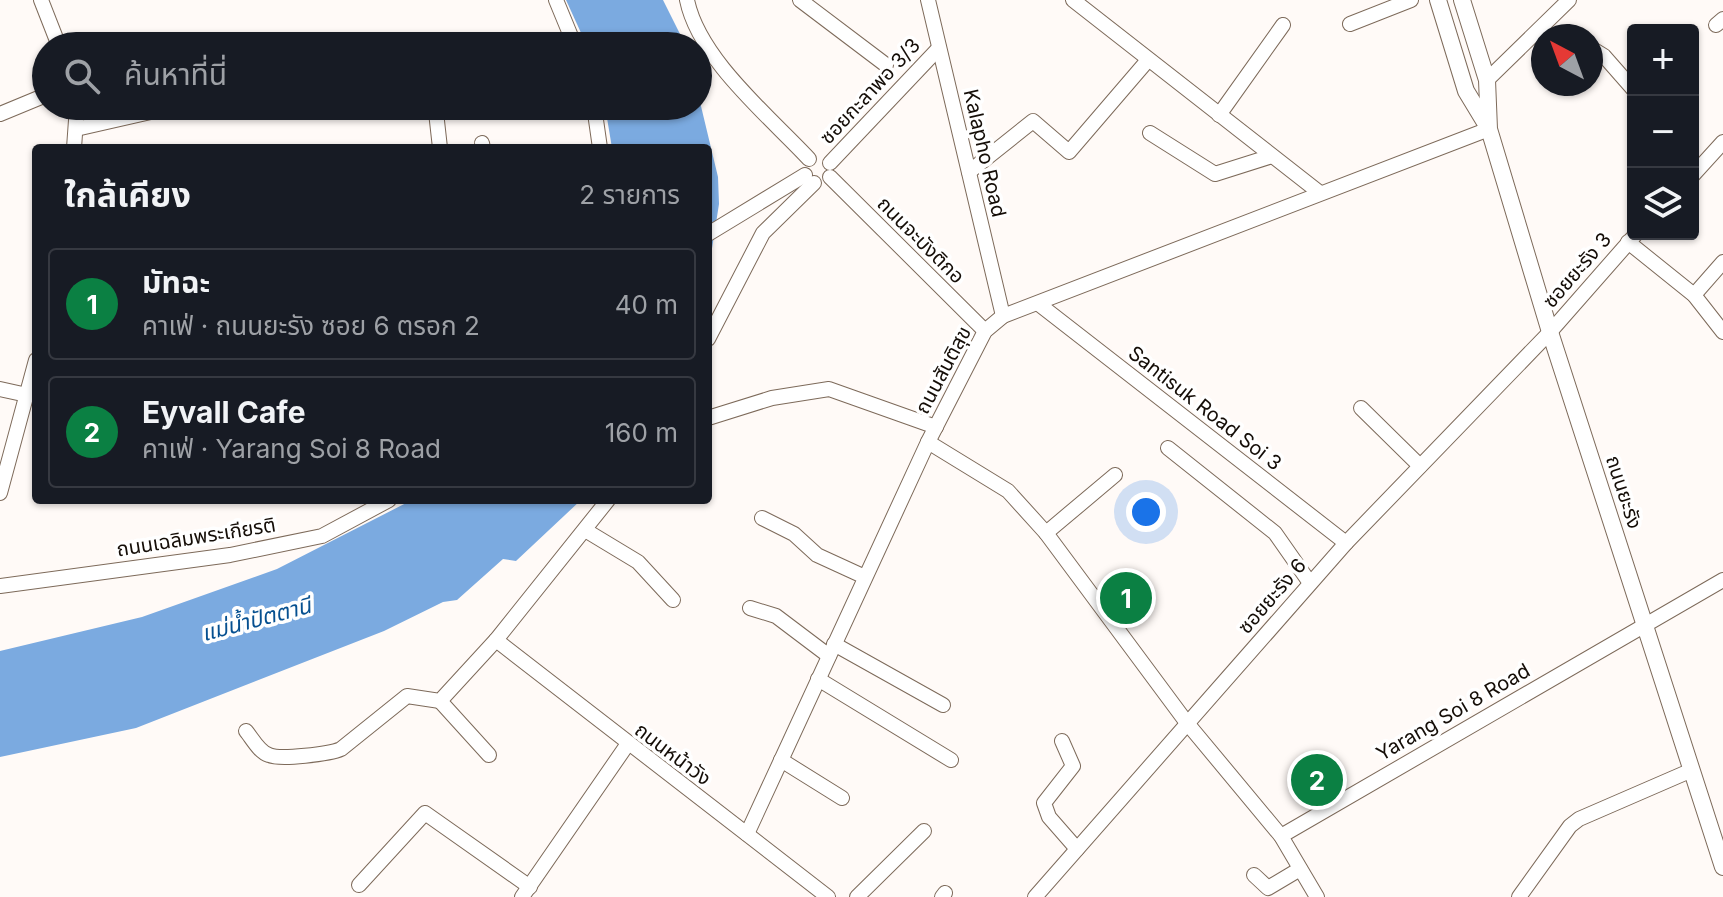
<!DOCTYPE html>
<html lang="th">
<meta charset="utf-8">
<style>
body{margin:0;font-family:Inter,"Noto Sans Thai",sans-serif;background:#20242c;color:#f1f3f6}
.controls{position:absolute;right:24px;top:24px;display:grid;overflow:hidden;border-radius:8px;box-shadow:0 2px 6px #0004}
.controls button{width:72px;height:72px;display:grid;place-items:center;padding:0;border:0;border-bottom:2px solid #363941;background:#171b24;color:#f1f3f6;font:40px sans-serif}
.compass{position:absolute;left:1531px;top:24px;width:72px;height:72px;border-radius:50%;background:#171b24;box-shadow:0 2px 6px #0004;rotate:319deg}
.you{position:absolute;left:1146px;top:512px;width:28px;height:28px;margin:-20px;border:6px solid #fff;border-radius:50%;background:#1a73e8;box-shadow:0 0 0 12px #1a73e833}
.badge{display:grid;place-items:center;width:52px;height:52px;border-radius:50%;background:#0b8043;color:#fff;font-size:26px;font-weight:700}
.pin{position:absolute;translate:-50% -50%;border:4px solid #fff;box-shadow:0 2px 8px #0006}
.list{margin:0;padding:0;list-style:none}
h2{display:flex;justify-content:space-between;align-items:center;height:104px;margin:0;padding:0 32px;font-size:34px}
h2 small{font-size:26px;font-weight:400;color:#9ea1a6}
.list li{display:grid;grid-template-columns:52px 1fr auto;gap:24px;align-items:center;box-sizing:border-box;height:112px;margin:0 16px 16px;padding:0 16px;border:2px solid #363941;border-radius:8px}
.list b{display:block;font-size:30px;white-space:nowrap}
.list p{margin:0;font-size:26px;white-space:nowrap;color:#9ea1a6}
.list em{font-size:26px;font-style:normal;color:#9ea1a6}
.icon{flex:none;width:44px;height:44px;fill:none;stroke:currentColor;stroke-width:2;stroke-linecap:round;stroke-linejoin:round}
.map{position:relative;flex:none;width:1723px;height:897px;overflow:hidden}
.search{position:absolute;background:#171b24;box-shadow:0 2px 6px #0004;left:32px;top:32px;width:680px;height:88px;display:flex;align-items:center;gap:20px;box-sizing:border-box;padding:0 28px;border-radius:44px;color:#9ea1a6;font-size:30px}
.panel{position:absolute;background:#171b24;box-shadow:0 2px 6px #0004;left:32px;top:144px;width:680px;height:360px;border-radius:8px}
.map>svg:first-child{display:block}
.water{fill:#7baae0}
.lines{fill:none;stroke-linecap:round;stroke-linejoin:round}
.minor-casing{stroke:#7d6a5a;stroke-width:16}
.major-casing{stroke:#7d6a5a;stroke-width:18}
.minor{stroke:#fff;stroke-width:14}
.major{stroke:#fff;stroke-width:16}
.labels{text-anchor:middle;stroke-width:7;stroke-linejoin:round;paint-order:stroke}
.street-label{font-size:20px;fill:#140d07;stroke:#fff}
.water-label{font-size:22px;font-style:italic;fill:#065090;stroke:#fff}
</style>
<div class="map">
<svg width="1723" height="897" viewBox="0 0 1723 897">
<rect width="100%" height="100%" fill="#fffaf7"/>
<!-- water -->
<g class="water">
<path d="M566,0H663L686,46H587Z"/>
<path d="M698,67L707,84L700,102L718,177L719,204L708,274V148H612L605,106H698Z"/>
<path d="M412,500H581L516,561L503,559L457,600L443,602L384,631L136,728L0,757V651L142,617L277,569Z"/>
</g>
<g class="lines">
<defs>
<g id="minor">
<path d="M41,0L59,46"/>
<path d="M556,0L575,46"/>
<path d="M687,0C699,59 769,116 809,159"/>
<path d="M800,0L886,65"/>
<path d="M928,0L1003,316"/>
<path d="M1073,0L1320,193"/>
<path d="M1350,24L1411,0"/>
<path d="M1716,25L1723,19"/>
<path d="M1591,48L1604,56L1633,89"/>
<path d="M1487,80L1569,0"/>
<path d="M594,106L600,148"/>
<path d="M436,112L440,148"/>
<path d="M0,114L46,95"/>
<path d="M1219,115L1283,25"/>
<path d="M76,129L177,106"/>
<path d="M1150,133L1215,174L1272,156"/>
<path d="M482,143L483,148"/>
<path d="M74,148L77,106"/>
<path d="M830,163L939,48"/>
<path d="M969,172L1033,121L1069,152L1148,60"/>
<path d="M1693,175L1723,142"/>
<path d="M830,177L985,331"/>
<path d="M708,234L805,175"/>
<path d="M1628,242L1694,295L1723,332"/>
<path d="M1694,295L1723,262"/>
<path d="M1040,305L1346,543"/>
<path d="M708,339L763,233L814,183"/>
<path d="M0,389L27,395"/>
<path d="M1361,408L1420,466"/>
<path d="M708,418L772,398L829,389L936,427"/>
<path d="M928,442L1008,491L1046,533L1187,723L1281,836L1317,897"/>
<path d="M1168,448L1275,533L1310,583"/>
<path d="M0,493L36,360"/>
<path d="M762,518L794,534L817,555L865,577"/>
<path d="M585,530L638,562L673,600"/>
<path d="M1046,533L1115,475"/>
<path d="M0,586L230,555L322,536L389,500"/>
<path d="M750,608L776,616L829,656"/>
<path d="M496,640L828,897"/>
<path d="M834,644L943,705"/>
<path d="M818,679L951,760"/>
<path d="M440,701L489,755"/>
<path d="M246,731C252,738 259,752 269,755C280,760 330,754 341,749L407,696L440,701L496,640L608,500"/>
<path d="M1062,741L1073,766L1044,803L1049,817L1077,849"/>
<path d="M781,760L842,798"/>
<path d="M747,834L928,442L985,331L1003,316L1489,129"/>
<path d="M1281,836L1723,580"/>
<path d="M1254,875L1268,888L1300,869"/>
<path d="M359,885L425,813L530,887"/>
<path d="M522,897L627,745"/>
<path d="M857,897L924,831"/>
<path d="M942,897L945,893"/>
<path d="M1035,897L1346,543L1550,332L1636,234"/>
<path d="M1519,897L1570,826L1579,819L1692,770"/>
</g>
<g id="major">
<path d="M1438,0L1466,91L1486,124"/>
<path d="M1462,0L1487,80L1489,129L1550,332L1723,867"/>
</g>
</defs>
<!-- minor casing -->
<use href="#minor" class="minor-casing"/>
<!-- major casing -->
<use href="#major" class="major-casing"/>
<!-- minor -->
<use href="#minor" class="minor"/>
<!-- major -->
<use href="#major" class="major"/>
</g>
<g class="labels">
<!-- street labels -->
<g class="street-label">
<text transform="translate(870 91) rotate(-47)" y="7">ซอยกะลาพอ 3/3</text>
<text transform="translate(985 153) rotate(77)" y="7">Kalapho Road</text>
<text transform="translate(921 240) rotate(45)" y="7">ถนนจะบังติกอ</text>
<text transform="translate(1577 270) rotate(-49)" y="7">ซอยยะรัง 3</text>
<text transform="translate(943 370) rotate(-62)" y="7">ถนนสันติสุข</text>
<text transform="translate(1205 408) rotate(38)" y="7">Santisuk Road Soi 3</text>
<text transform="translate(1624 492) rotate(72)" y="7">ถนนยะรัง</text>
<text transform="translate(196 537) rotate(-9)" y="7">ถนนเฉลิมพระเกียรติ</text>
<text transform="translate(1272 596) rotate(-49)" y="7">ซอยยะรัง 6</text>
<text transform="translate(1453 712) rotate(-30)" y="7">Yarang Soi 8 Road</text>
<text transform="translate(673 754) rotate(37)" y="7">ถนนหน้าวัง</text>
</g>
<!-- water labels -->
<g class="water-label">
<text transform="translate(256 619) rotate(-15)" y="8">แม่น้ำปัตตานี</text>
</g>
</g>
</svg>
<div class="controls">
<button>+</button>
<button>−</button>
<button><svg class="icon" aria-label="layers" viewBox="0 0 24 24"><path d="M12 4l9 5-9 5-9-5zM3 14l9 5 9-5"/></svg></button>
</div>
<svg class="compass" viewBox="-18 -18 36 36"><path d="M0-13l5 13h-10z" fill="#e53935"/><path d="M0 13l5-13h-10z" fill="#9ea1a6"/></svg>
<div class="you"></div>
<div class="pin badge" style="left:1126px;top:598px">1</div>
<div class="pin badge" style="left:1317px;top:780px">2</div>
<div class="search"><svg class="icon" aria-label="search" viewBox="0 0 24 24"><circle cx="10" cy="10" r="6"/><path d="M15 15l6 6"/></svg>ค้นหาที่นี่</div>
<section class="panel">
<h2>ใกล้เคียง<small>2 รายการ</small></h2>
<ul class="list">
<li><span class="badge">1</span><div><b>มัทฉะ</b><p>คาเฟ่ · ถนนยะรัง ซอย 6 ตรอก 2</p></div><em>40 m</em></li>
<li><span class="badge">2</span><div><b>Eyvall Cafe</b><p>คาเฟ่ · Yarang Soi 8 Road</p></div><em>160 m</em></li>
</ul>
</section>
</div>
